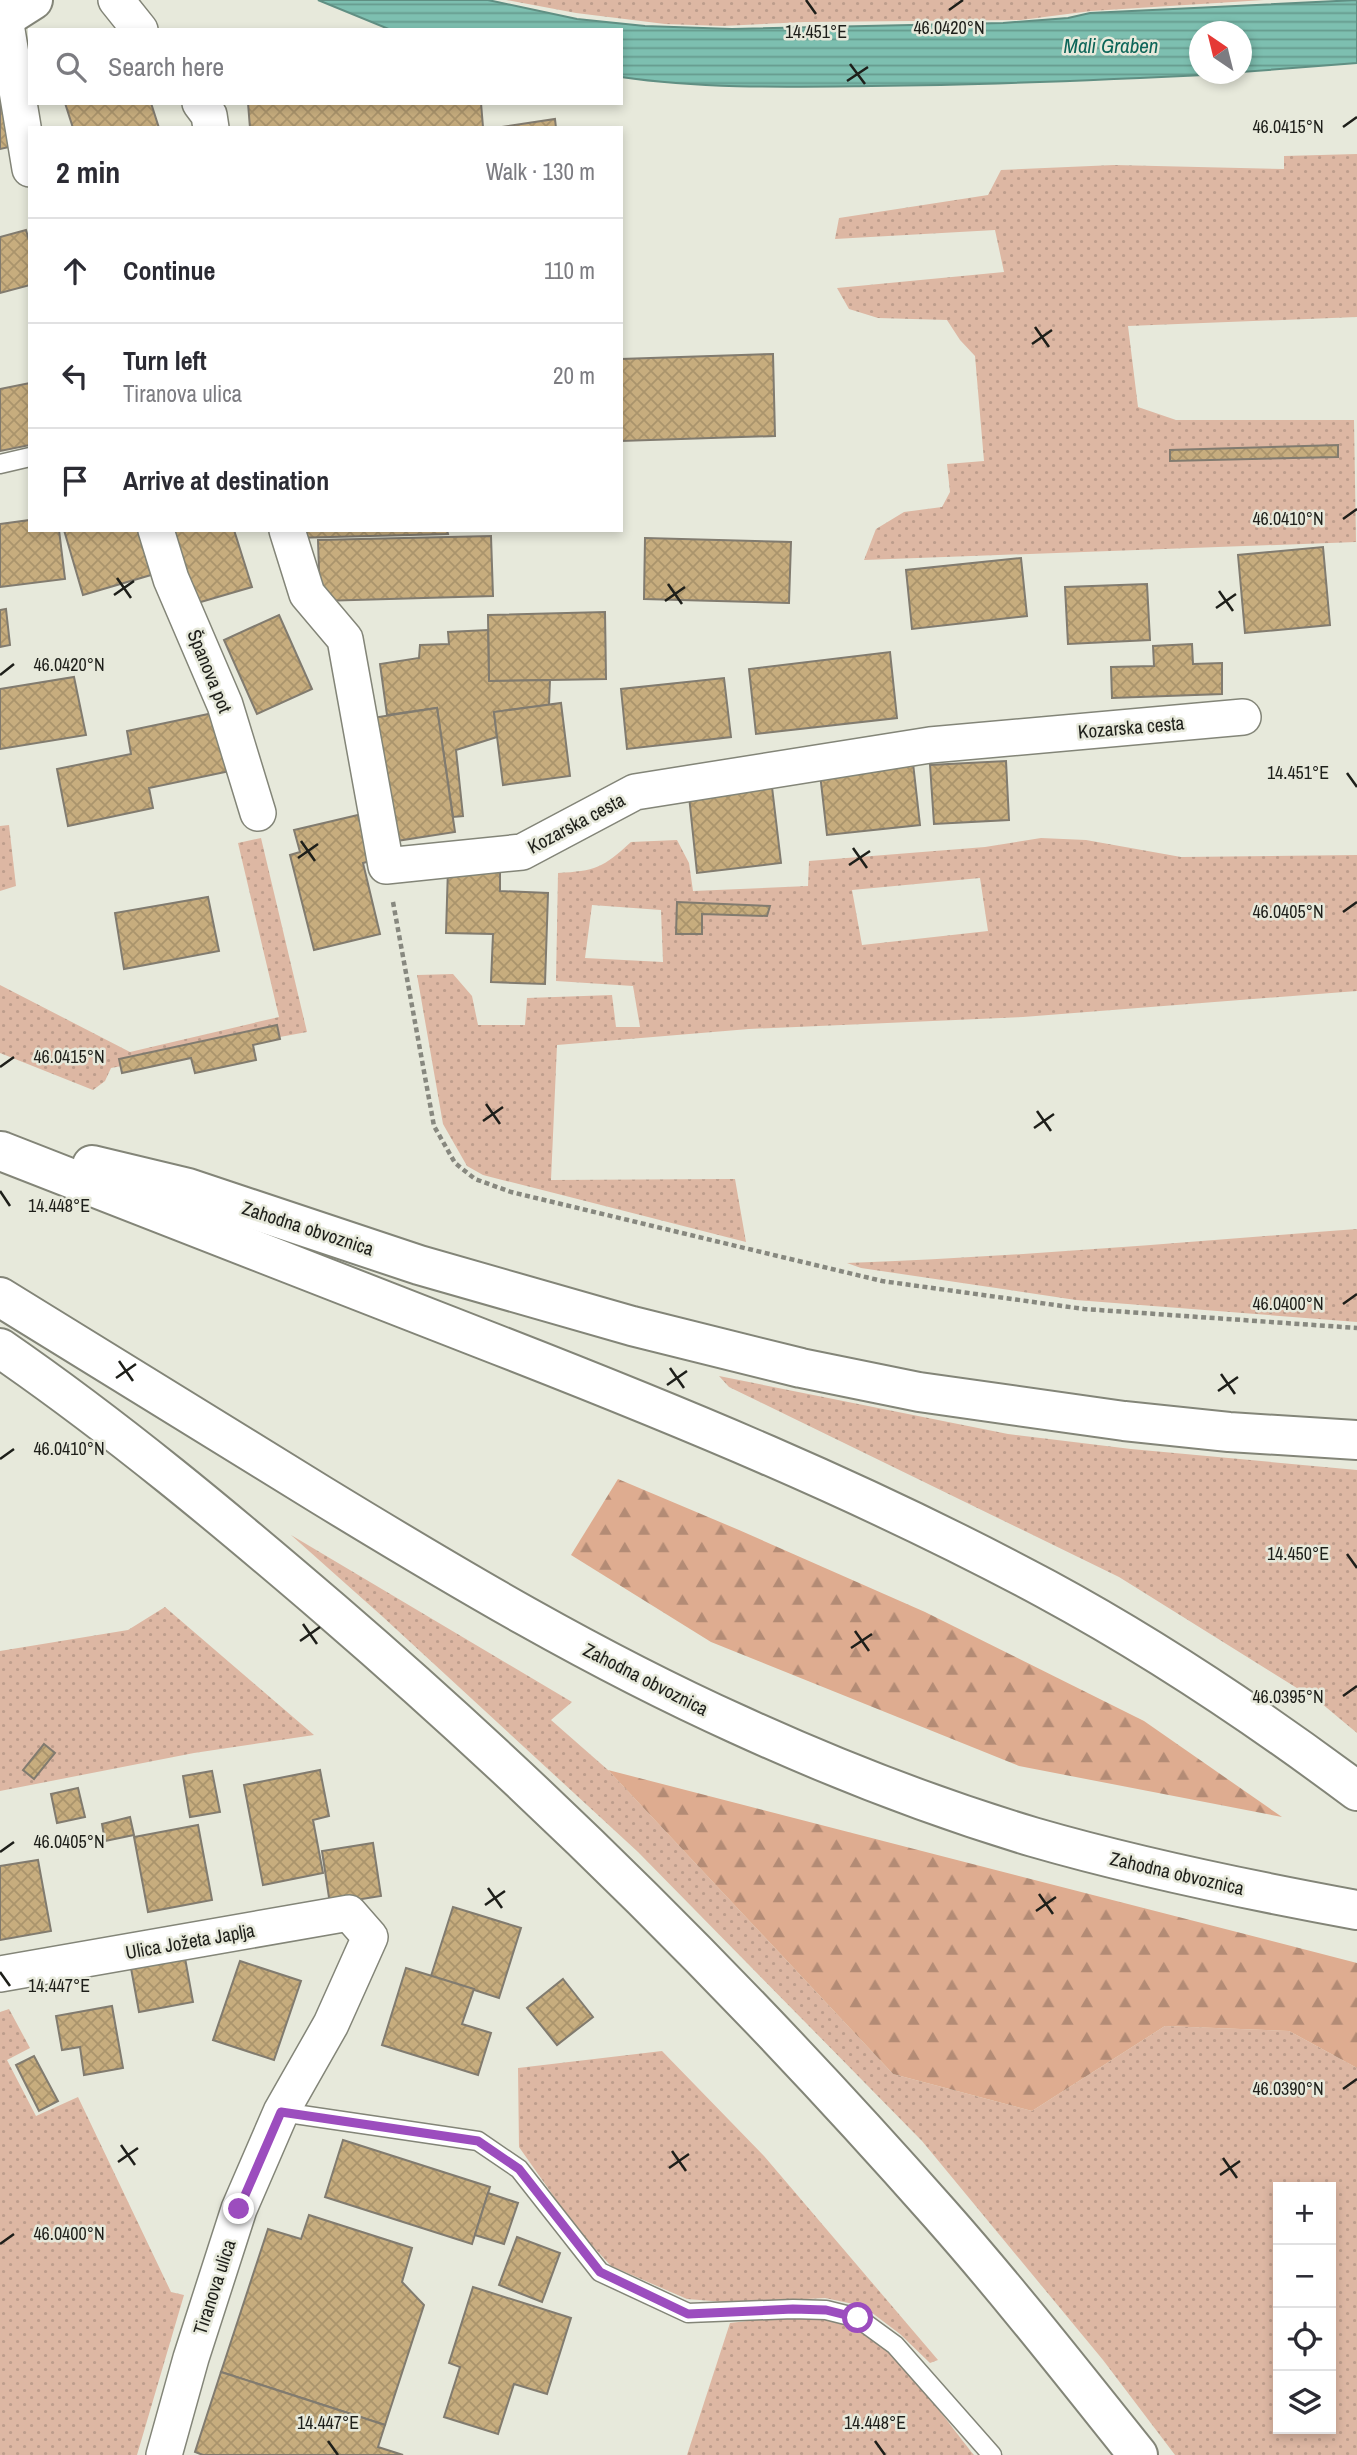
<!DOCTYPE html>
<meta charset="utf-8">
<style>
body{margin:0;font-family:"Archivo Narrow",sans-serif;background:#f2f2f3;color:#2b2b33}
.controls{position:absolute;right:21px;bottom:21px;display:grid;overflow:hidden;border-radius:0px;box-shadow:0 4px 10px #0003}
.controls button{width:63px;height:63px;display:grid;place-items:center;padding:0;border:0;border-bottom:2px solid #e1e1e2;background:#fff;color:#2b2b33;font:35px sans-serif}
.compass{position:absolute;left:1189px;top:21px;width:63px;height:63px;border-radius:50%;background:#fff;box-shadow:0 4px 10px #0003;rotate:325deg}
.stop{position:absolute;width:21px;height:21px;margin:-16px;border:5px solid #9c4dbe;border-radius:50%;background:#fff}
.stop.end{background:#9c4dbe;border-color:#fff;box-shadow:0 2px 7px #0008}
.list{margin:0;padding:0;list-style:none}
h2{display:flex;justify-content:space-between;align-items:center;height:91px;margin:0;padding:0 28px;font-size:30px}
h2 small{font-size:23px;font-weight:400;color:#7c7c81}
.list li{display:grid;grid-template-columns:46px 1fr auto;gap:21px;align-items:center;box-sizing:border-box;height:105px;padding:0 28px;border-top:2px solid #e1e1e2}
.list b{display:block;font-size:26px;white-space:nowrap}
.list p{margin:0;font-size:23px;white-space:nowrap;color:#7c7c81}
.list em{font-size:23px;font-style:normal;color:#7c7c81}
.icon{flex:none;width:38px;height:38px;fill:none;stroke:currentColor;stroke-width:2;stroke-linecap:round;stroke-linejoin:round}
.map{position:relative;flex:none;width:1357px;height:2455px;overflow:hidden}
.search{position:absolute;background:#fff;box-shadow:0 4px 10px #0003;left:28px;top:28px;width:595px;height:77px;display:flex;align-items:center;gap:18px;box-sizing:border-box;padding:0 24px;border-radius:0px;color:#7c7c81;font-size:26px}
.panel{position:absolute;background:#fff;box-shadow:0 4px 10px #0003;left:28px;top:126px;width:595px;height:406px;border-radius:0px}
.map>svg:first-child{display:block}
.grass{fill:url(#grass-dots);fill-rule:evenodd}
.forest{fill:url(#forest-firs)}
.water{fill:url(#water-rules);stroke:#608f83;stroke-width:2}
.building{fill:url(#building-cross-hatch);stroke:#817b6f;stroke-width:2}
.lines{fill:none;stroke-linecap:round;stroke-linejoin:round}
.lane-casing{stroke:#838578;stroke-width:21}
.street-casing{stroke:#838578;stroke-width:38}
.secondary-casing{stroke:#838578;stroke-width:42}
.highway-casing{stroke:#838578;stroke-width:42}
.path{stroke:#87887f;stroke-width:4.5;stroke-dasharray:5 3.5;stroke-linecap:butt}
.lane{stroke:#fff;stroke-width:18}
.street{stroke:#fff;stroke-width:35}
.secondary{stroke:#fff;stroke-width:38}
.highway{stroke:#fff;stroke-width:38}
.route{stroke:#9c4dbe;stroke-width:9}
.ticks{fill:none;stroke:#1e1f1a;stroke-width:2.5}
.labels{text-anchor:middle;stroke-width:5;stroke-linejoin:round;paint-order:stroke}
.street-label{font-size:19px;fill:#1e1f1a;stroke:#e7e9db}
.water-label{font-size:21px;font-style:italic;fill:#0c6558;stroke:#e7e9db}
.ticks-label{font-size:18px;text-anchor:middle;fill:#1e1f1a;stroke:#e7e9db;stroke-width:5;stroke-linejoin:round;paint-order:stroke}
</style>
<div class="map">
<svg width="1357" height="2455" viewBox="0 0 1357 2455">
<defs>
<pattern id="grass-dots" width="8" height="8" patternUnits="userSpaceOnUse" patternTransform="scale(1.75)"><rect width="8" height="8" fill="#ddb7a3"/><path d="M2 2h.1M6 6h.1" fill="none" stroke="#bd9d8c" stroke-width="1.8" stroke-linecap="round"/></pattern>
<pattern id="forest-firs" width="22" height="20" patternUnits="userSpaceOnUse" patternTransform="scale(1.75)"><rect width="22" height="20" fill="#deac90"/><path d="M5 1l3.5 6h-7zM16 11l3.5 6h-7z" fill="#b38b75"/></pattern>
<pattern id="water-rules" width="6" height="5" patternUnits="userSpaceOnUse" patternTransform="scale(1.75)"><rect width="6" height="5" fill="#7dbfb0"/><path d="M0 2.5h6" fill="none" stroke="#669b8e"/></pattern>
<pattern id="building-cross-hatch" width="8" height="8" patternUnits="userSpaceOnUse" patternTransform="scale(1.75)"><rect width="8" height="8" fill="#c7ad7e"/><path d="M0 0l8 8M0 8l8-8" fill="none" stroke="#aa946c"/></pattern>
</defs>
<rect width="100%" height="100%" fill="#e7e9db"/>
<!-- grass -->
<g class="grass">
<path d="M506,0H1264L1091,11L1021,20L805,22L723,26L665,24L576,13Z"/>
<path d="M1357,154V317L1128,326L1138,407L1176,420H1354L1356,542L864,560L876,529L904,512L942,507L950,492L947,464L984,461L975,356L960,340L947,320L878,318L849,309L837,288L1004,272L995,230L835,239L839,218L988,195L1001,170L1114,165L1284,169V156Z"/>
<path d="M9,825L16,886L0,891V826Z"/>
<path d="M261,838L307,1032L111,1068L105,1081L93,1090L0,1053V985L130,1052L279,1017L238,843Z"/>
<path d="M1041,838L1086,840L1181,857L1357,855V991L1023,1017L749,1029L557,1045L551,1180L735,1179L746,1242L483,1175L467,1166L443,1124L417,975L453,974L472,996L478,1025H525L527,998L612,995L616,1027H640L633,986L556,981L558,873C595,871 603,868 631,842L677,840L689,863L693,891L808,886L809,861L985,847ZM980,878L988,931L862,945L852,890ZM592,905L661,910L663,962L585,958Z"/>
<path d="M1357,1229V1322L1076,1300L861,1268L847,1263C1017,1257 1187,1242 1357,1229Z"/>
<path d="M719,1376L1008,1434L1131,1449L1357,1470V1733L1321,1703L1119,1577L729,1387Z"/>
<path d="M291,1535L572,1702L551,1720L608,1770L893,2074L1032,2111L1165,2026L1289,2031L1357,2068V2455H1175L1103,2360L922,2141L638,1852L383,1617ZM1278,2187H1331V2429H1278Z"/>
<path d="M165,1607L314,1735L194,1753L0,1791V1651L128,1630Z"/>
<path d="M9,2009L30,2048L7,2060L36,2116L78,2097L171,2292L184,2295L137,2455H0V2012Z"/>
<path d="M662,2051L764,2156L938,2360L930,2363L900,2334L863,2306L825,2298L737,2303L687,2299L611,2266L576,2228L519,2147L518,2068Z"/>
<path d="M790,2316C810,2317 830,2318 848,2325C892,2341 944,2418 974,2455H687L730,2323Z"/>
</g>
<!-- forest -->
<g class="forest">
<path d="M618,1479L739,1530L925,1612L1144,1721L1282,1817L1019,1766L711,1642L571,1555Z"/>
<path d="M608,1770L1357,1963V2068L1289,2031L1165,2026L1032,2111L893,2074Z"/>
</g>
<!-- water -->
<path class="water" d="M318,0H488L577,19L645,26L732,29L1003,23L1068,18L1090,13L1357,0V63L1242,72V32H1200V74H1222C1105,80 988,85 871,86C787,87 704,89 621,77V30H391Z"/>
<!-- building -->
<g class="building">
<path d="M7,98L18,145L0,149V100Z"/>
<path d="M65,103H151L159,128H73Z"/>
<path d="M248,103H481L483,127L250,128Z"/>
<path d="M555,119L556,128H495Z"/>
<path d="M26,230L30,244V285L0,293V237Z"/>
<path d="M773,354L775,436L621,441V359Z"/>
<path d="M30,383V445L0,451V389Z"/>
<path d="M1338,445V457L1170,461V450Z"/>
<path d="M30,520V530H59L65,579L0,587V524Z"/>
<path d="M64,530H138L151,575L83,595Z"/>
<path d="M163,530H234L252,587L187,606Z"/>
<path d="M291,530H447L448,534L291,538Z"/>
<path d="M491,536L493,596L320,601L318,540Z"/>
<path d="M645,538L791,542L789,603L644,599Z"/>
<path d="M1323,547L1330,625L1245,633L1238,555Z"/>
<path d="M1021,558L1027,616L912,629L906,570Z"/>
<path d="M1147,584L1150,640L1068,644L1065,587Z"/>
<path d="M6,609L10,645L0,647V610Z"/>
<path d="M605,612L606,679L489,681L488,615Z"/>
<path d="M279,615L312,689L257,714L224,640Z"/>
<path d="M488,630L489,681L550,680L549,705L494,712L497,737L456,750L463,816L453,817L437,708L387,715L380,664L419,658L420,645L449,644L448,632Z"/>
<path d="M1192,644L1193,664L1222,663V694L1112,698L1111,667L1154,666L1153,646Z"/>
<path d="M890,652L897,718L756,734L749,669Z"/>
<path d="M74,677L86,735L0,749V689Z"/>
<path d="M724,678L731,737L627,749L621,689Z"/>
<path d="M561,703L570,776L503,785L494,712Z"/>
<path d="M437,708L455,832L390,842L372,718Z"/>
<path d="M218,712L230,771L149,788L153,808L68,826L57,769L131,754L127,731Z"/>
<path d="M1006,761L1009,820L934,824L930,765Z"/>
<path d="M913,763L920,825L827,835L820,774Z"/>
<path d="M772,787L781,863L697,873L689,796Z"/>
<path d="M358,815L370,861L363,863L380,934L314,950L290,855L300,852L294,830Z"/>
<path d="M448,868L500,870V891L548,893L545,984L491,982L493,934L446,933Z"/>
<path d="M208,897L219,951L124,969L115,913Z"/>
<path d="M677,902L770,906L767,916L702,914V934H676Z"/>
<path d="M277,1025L280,1039L253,1045L256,1060L195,1073L191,1058L122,1073L119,1059Z"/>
<path d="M44,1744L55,1753L34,1779L23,1770Z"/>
<path d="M320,1770L329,1816L313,1820L323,1873L263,1885L244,1785Z"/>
<path d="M212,1771L220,1812L190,1817L183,1776Z"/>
<path d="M78,1788L85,1817L57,1823L51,1794Z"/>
<path d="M130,1817L134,1835L105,1841L102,1824Z"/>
<path d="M198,1825L212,1900L148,1912L134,1837Z"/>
<path d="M373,1843L381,1896L330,1904L322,1851Z"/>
<path d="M38,1860L51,1931L0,1940V1866Z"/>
<path d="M453,1907L521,1928L499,1998L431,1976Z"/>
<path d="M185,1958L193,2002L139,2012L131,1968Z"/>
<path d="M240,1961L301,1981L274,2060L213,2040Z"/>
<path d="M406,1968L474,1989L462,2024L491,2033L478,2075L382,2045Z"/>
<path d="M563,1979L593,2017L557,2045L527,2008Z"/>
<path d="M112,2006L123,2068L84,2075L80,2047L62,2050L56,2016Z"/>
<path d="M34,2056L58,2101L39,2111L16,2065Z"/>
<path d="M343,2140L490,2187L472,2244L325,2197Z"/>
<path d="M488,2193L518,2203L504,2244L475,2235Z"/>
<path d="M309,2215L412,2248L402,2282L424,2305L385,2425L221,2372L268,2229L301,2239Z"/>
<path d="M517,2237L560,2253L542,2302L499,2285Z"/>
<path d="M473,2287L571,2318L547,2394L514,2384L498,2434L444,2417L460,2367L449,2363Z"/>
<path d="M221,2372L385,2425L378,2447L403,2455H203L195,2452Z"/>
</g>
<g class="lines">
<defs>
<g id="lane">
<path d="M0,464L30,457"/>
<path d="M281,2112L478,2141L519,2169L600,2272L688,2313L793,2309L826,2310L858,2318L895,2345L992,2455"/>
</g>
<g id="street">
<path d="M116,0L140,30"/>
<path d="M5,18L30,169"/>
<path d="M200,103L209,115L211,128"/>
<path d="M156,530L171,579L225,705L258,813"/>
<path d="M287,530L307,594L345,639L386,866L522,852L635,792L930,745L1243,717"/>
<path d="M0,1974L349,1913L370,1937L331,2024L281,2112L239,2209L191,2358L164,2455"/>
</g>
<path id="secondary" d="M0,21L33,0"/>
<g id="highway">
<path d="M1,1151C161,1213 321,1275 480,1338C673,1413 864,1491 1046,1589C1155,1648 1258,1717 1357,1791"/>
<path d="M92,1165L188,1188L419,1265L632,1326L801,1368L919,1392L1124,1421L1229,1432L1357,1440"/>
<path d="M0,1297C107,1363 214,1429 321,1495C457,1578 593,1659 737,1724C833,1768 933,1807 1033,1837C1140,1868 1248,1890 1357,1910"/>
<path d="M0,1348C116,1428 225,1519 332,1611C549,1798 751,2000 940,2214C1009,2292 1073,2374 1138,2455"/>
</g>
</defs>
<!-- lane casing -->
<use href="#lane" class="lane-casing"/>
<!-- street casing -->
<use href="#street" class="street-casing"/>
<!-- secondary casing -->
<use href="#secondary" class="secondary-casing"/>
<!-- highway casing -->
<use href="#highway" class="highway-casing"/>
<!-- path -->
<path class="path" d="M393,902L434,1126L455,1163L475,1179L511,1192L882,1281L1084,1309L1357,1328"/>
<!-- lane -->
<use href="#lane" class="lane"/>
<!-- street -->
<use href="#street" class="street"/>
<!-- secondary -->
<use href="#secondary" class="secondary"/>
<!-- highway -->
<use href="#highway" class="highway"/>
</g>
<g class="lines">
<!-- route -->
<path class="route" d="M239,2209L281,2112L478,2141L519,2169L600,2272L688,2314L793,2309L826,2310L858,2318"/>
</g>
<!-- ticks -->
<path class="ticks" d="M806,0L816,14M949,10L963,0M850,64L865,84M847,81L868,67M1343,127L1357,117M1035,327L1049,347M1032,344L1052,330M1343,519L1357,509M117,578L131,598M668,584L682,604M1219,591L1233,611M114,595L134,581M665,601L685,587M1216,608L1236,594M0,675L14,664M1347,773L1357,787M301,841L315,861M853,848L867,868M298,858L318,844M849,865L870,851M1343,912L1357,902M0,1067L14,1057M486,1104L500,1124M1037,1111L1051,1131M483,1121L503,1107M1034,1128L1054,1114M0,1191L10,1206M1343,1304L1357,1294M119,1361L133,1381M670,1368L684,1388M1221,1374L1235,1394M116,1378L136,1364M667,1385L687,1371M1218,1391L1238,1377M0,1459L14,1449M1347,1554L1357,1568M303,1624L317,1644M855,1631L869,1651M300,1641L320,1627M851,1648L872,1634M1343,1696L1357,1686M0,1852L14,1842M488,1888L502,1908M1039,1894L1053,1914M485,1905L505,1891M1036,1911L1056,1897M0,1972L10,1986M1343,2089L1357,2079M121,2145L135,2165M672,2151L686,2171M1223,2158L1237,2178M118,2162L138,2148M669,2168L689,2154M1220,2175L1240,2161M0,2244L14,2234M328,2441L338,2455M875,2441L885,2455"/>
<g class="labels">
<!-- street labels -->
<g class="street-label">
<text transform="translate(210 671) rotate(68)" y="7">Španova pot</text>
<text transform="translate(1131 727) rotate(-5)" y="7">Kozarska cesta</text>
<text transform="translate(576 823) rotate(-28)" y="7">Kozarska cesta</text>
<text transform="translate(308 1228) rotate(18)" y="7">Zahodna obvoznica</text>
<text transform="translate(646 1679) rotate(27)" y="7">Zahodna obvoznica</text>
<text transform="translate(1177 1873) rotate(13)" y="7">Zahodna obvoznica</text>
<text transform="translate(190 1941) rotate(-10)" y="7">Ulica Jožeta Japlja</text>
<text transform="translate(214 2287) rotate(-72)" y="7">Tiranova ulica</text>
</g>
<!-- water labels -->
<g class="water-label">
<text x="1111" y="53">Mali Graben</text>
</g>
</g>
<g class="ticks-label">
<text x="949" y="34">46.0420°N</text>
<text x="816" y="38">14.451°E</text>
<text x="1288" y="133">46.0415°N</text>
<text x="1288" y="525">46.0410°N</text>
<text x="69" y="671">46.0420°N</text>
<text x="1298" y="779">14.451°E</text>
<text x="1288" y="918">46.0405°N</text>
<text x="69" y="1063">46.0415°N</text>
<text x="59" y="1212">14.448°E</text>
<text x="1288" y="1310">46.0400°N</text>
<text x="69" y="1455">46.0410°N</text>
<text x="1298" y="1560">14.450°E</text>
<text x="1288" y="1703">46.0395°N</text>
<text x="69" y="1848">46.0405°N</text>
<text x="59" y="1992">14.447°E</text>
<text x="1288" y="2095">46.0390°N</text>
<text x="69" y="2240">46.0400°N</text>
<text x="328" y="2429">14.447°E</text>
<text x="875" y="2429">14.448°E</text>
</g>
</svg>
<div class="controls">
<button>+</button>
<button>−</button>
<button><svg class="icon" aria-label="locate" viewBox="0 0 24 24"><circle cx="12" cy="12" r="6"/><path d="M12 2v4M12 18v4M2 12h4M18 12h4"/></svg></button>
<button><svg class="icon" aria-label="layers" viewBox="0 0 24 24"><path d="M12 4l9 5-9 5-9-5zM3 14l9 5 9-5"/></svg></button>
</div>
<svg class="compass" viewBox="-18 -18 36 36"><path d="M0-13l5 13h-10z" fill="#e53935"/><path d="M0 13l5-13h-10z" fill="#7c7c81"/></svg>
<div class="stop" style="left:858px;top:2318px"></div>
<div class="stop end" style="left:239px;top:2209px"></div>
<div class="search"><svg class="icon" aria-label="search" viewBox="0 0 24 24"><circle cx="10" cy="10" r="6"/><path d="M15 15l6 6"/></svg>Search here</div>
<section class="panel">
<h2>2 min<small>Walk · 130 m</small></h2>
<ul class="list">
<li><svg class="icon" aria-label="ahead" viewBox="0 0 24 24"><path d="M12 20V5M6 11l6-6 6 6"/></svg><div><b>Continue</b></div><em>110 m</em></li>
<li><svg class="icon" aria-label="left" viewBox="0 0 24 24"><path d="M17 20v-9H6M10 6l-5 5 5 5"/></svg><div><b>Turn left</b><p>Tiranova ulica</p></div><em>20 m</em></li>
<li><svg class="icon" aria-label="arrive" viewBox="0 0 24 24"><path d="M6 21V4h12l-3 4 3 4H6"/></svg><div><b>Arrive at destination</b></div></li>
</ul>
</section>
</div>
